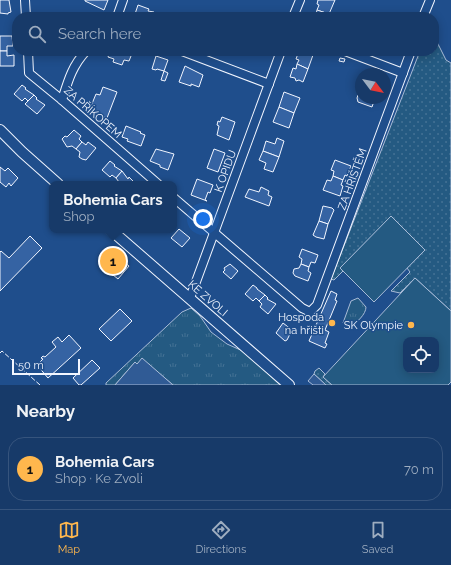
<!DOCTYPE html>
<meta charset="utf-8">
<style>
body{margin:0;font-family:Raleway,sans-serif;background:#20416f;color:#f1f3f6}
.controls{position:absolute;right:12px;bottom:12px;display:grid;overflow:hidden;border-radius:8px;box-shadow:0 2px 10px #0003}
.controls button{width:36px;height:36px;display:grid;place-items:center;padding:0;border:0;border-bottom:1px solid #36547d;background:#173a69;color:#f1f3f6;font:20px sans-serif}
.compass{position:absolute;left:355px;top:68px;width:36px;height:36px;border-radius:50%;background:#173a69;box-shadow:0 2px 10px #0003;rotate:122deg}
.scale{position:absolute;left:12px;bottom:10px;width:68px;box-sizing:border-box;padding-left:4px;border:2px solid #f2f6ff;border-top:0;font-size:11px;line-height:14px;white-space:nowrap;color:#f2f6ff;-webkit-text-stroke:3px #1f4e8c;paint-order:stroke}
.you{position:absolute;left:203px;top:219px;width:14px;height:14px;margin:-10px;border:3px solid #fff;border-radius:50%;background:#1a73e8;box-shadow:0 0 0 6px #1a73e833}
.badge{display:grid;place-items:center;width:26px;height:26px;border-radius:50%;background:#ffb74d;color:#111;font-size:13px;font-weight:700}
.pin{position:absolute;translate:-50% -50%;border:2px solid #fff;box-shadow:0 1px 4px #0006}
.popup{position:absolute;left:49px;top:181px;width:128px;height:52px;box-sizing:border-box;display:grid;place-content:center;border-radius:8px;background:#173a69;filter:drop-shadow(0 1px 3px #0005);font-size:13px;white-space:nowrap;color:#9eadc0}
.popup b{font-size:15px;color:#f1f3f6}
.popup::after{content:'';position:absolute;left:50%;top:100%;margin-left:-8px;border:8px solid transparent;border-top-color:#173a69}
.list{margin:0;padding:0;list-style:none}
h2{display:flex;justify-content:space-between;align-items:center;height:52px;margin:0;padding:0 16px;font-size:17px}
h2 small{font-size:13px;font-weight:400;color:#9eadc0}
.list li{display:grid;grid-template-columns:26px 1fr auto;gap:12px;align-items:center;box-sizing:border-box;height:64px;margin:0 8px 8px;padding:0 8px;border:1px solid #36547d;border-radius:16px}
.list b{display:block;font-size:15px;white-space:nowrap}
.list p{margin:0;font-size:13px;white-space:nowrap;color:#9eadc0}
.list em{font-size:13px;font-style:normal;color:#9eadc0}
.icon{flex:none;width:22px;height:22px;fill:none;stroke:currentColor;stroke-width:2;stroke-linecap:round;stroke-linejoin:round}
.map{position:relative;flex:none;width:451px;height:385px;overflow:hidden}
.search{position:absolute;background:#173a69;box-shadow:0 2px 10px #0003;left:12px;right:12px;top:12px;height:44px;display:flex;align-items:center;gap:10px;box-sizing:border-box;padding:0 14px;border-radius:16px;color:#9eadc0;font-size:15px}
.sheet{height:124px;background:#173a69}
nav{display:flex;justify-content:space-around;align-items:center;box-sizing:border-box;height:56px;border-top:1px solid #36547d;background:#173a69;font-size:11px;color:#9eadc0}
nav a{display:grid;justify-items:center;gap:2px}
nav .on{color:#ffb74d}
.map>svg:first-child{display:block}
.grass{fill:url(#grass-dots);stroke:#a8bbd7}
.park{fill:url(#park-tufts);stroke:#a8bbd7}
.pitch{fill:#245a82;stroke:#a8bbd7;fill-rule:evenodd}
.parking{fill:#305b95;stroke:#a8bbd7}
.building{fill:#3563a3;stroke:#f2f6ff}
.lines{fill:none;stroke-linecap:round;stroke-linejoin:round}
.minor-casing{stroke:#f2f6ff;stroke-width:10}
.tertiary-casing{stroke:#f2f6ff;stroke-width:12}
.minor{stroke:#1f4e8c;stroke-width:8}
.tertiary{stroke:#1f4e8c;stroke-width:10}
.fence{stroke:#f2f6ff;stroke-width:1;stroke-dasharray:5 2;stroke-linecap:butt}
.poi-dot{fill:#ffb74d;stroke:#1f4e8c;stroke-width:1.5}
.labels{text-anchor:middle;stroke-width:3;stroke-linejoin:round;paint-order:stroke}
.street-label{font-size:11px;fill:#f2f6ff;stroke:#1f4e8c}
.poi-label{font-size:11px;fill:#f2f6ff;stroke:#1f4e8c;text-anchor:end}
</style>
<div class="map">
<svg width="451" height="385" viewBox="0 0 451 385">
<defs>
<pattern id="grass-dots" width="8" height="8" patternUnits="userSpaceOnUse"><rect width="8" height="8" fill="#245a82"/><path d="M2 2h.1M6 6h.1" fill="none" stroke="#447295" stroke-width="1.8" stroke-linecap="round"/></pattern>
<pattern id="park-tufts" width="24" height="20" patternUnits="userSpaceOnUse"><rect width="24" height="20" fill="#245a82"/><path d="M3 7l-1-3M5 7V3M7 7l1-3M15 17l-1-3M17 17v-4M19 17l1-3" fill="none" stroke="#447295"/></pattern>
</defs>
<rect width="100%" height="100%" fill="#1f4e8c"/>
<!-- grass -->
<g class="grass">
<path d="M434,36L446,60L451,63V311L415,278L400,293L391,291L410,272L407,268L425,250L391,217L340,268L343,271L334,280L331,279L420,51H434Z"/>
<path d="M319,368L325,374L323,377L332,385H326L314,374L315,371Z"/>
</g>
<!-- park -->
<g class="park">
<path d="M358,298L366,307C366,314 357,323 350,326L343,323L351,301Z"/>
<path d="M191,308L200,316L211,332L227,344L245,352L280,385H173L142,359L137,364L135,362L115,385H106V383L182,312Z"/>
</g>
<!-- pitch -->
<g class="pitch">
<path d="M391,216L425,250L374,302L340,268Z"/>
<path d="M415,278L451,311V382L448,385H332L323,377ZM406,340H436V370H406Z"/>
</g>
<!-- parking -->
<g class="parking">
<path d="M142,358L173,385H115L135,362L137,364Z"/>
<path d="M314,374L326,385H313L308,381Z"/>
</g>
<!-- building -->
<g class="building">
<path d="M0,0H9L11,12L8,13V14L0,13Z"/>
<path d="M85,0H108L104,10L85,1Z"/>
<path d="M318,0H335L329,14L317,10L319,5L317,4Z"/>
<path d="M138,5L149,9L148,11L154,12L152,17H134Z"/>
<path d="M317,10L329,14L328,17H312L316,14Z"/>
<path d="M0,36H12L13,46H7V51H0Z"/>
<path d="M0,51H7V56L14,55V66H0Z"/>
<path d="M110,51H133L129,61L124,60L122,65L113,62L114,59L108,57Z"/>
<path d="M299,51H308L309,54L313,55L308,69L297,64L299,60L296,59Z"/>
<path d="M156,56L168,60L164,71L157,69L156,70L152,69Z"/>
<path d="M340,58L345,59L344,62L339,61Z"/>
<path d="M297,64L308,69L303,82L299,80L296,81L295,78L290,77L293,68L296,69Z"/>
<path d="M185,66L203,75L199,87L191,84V86L179,82Z"/>
<path d="M164,71L168,73L165,81L161,80Z"/>
<path d="M22,85L26,88L25,89L34,95L28,101L25,98L22,101L14,94Z"/>
<path d="M103,87L117,92L107,118L99,115L100,113L97,112V114L89,111L96,94L100,95Z"/>
<path d="M284,92L300,98L294,113L279,107Z"/>
<path d="M361,94V98H375L372,107L358,102L357,98L358,95Z"/>
<path d="M34,95L37,98L36,99L45,105L37,114L25,104Z"/>
<path d="M279,107L294,113L289,128L273,122Z"/>
<path d="M222,117L235,122L229,140L217,135L219,126L217,125L218,121L220,122Z"/>
<path d="M126,126L141,132L140,133L145,135L141,146L127,141L128,139L122,137Z"/>
<path d="M74,130L81,136L79,139L82,142L76,149L72,146L67,147L62,139L65,136L67,137Z"/>
<path d="M277,138L284,141L279,157L263,151L266,141L275,144Z"/>
<path d="M82,142L86,145L88,142L96,148L86,160L82,159L79,157L80,152L76,149Z"/>
<path d="M156,149L174,154L168,170L160,167V165L150,161Z"/>
<path d="M214,149L225,153L218,172L207,168Z"/>
<path d="M263,151L279,157L273,172L264,169L266,163L259,160Z"/>
<path d="M335,160L351,166L347,176L345,175L343,180L333,176L334,171L331,170Z"/>
<path d="M110,161L115,165L114,166L122,171L116,178L112,175L110,177L102,170Z"/>
<path d="M0,167L5,171L8,168L18,178L11,186L9,183L6,187L0,182Z"/>
<path d="M122,171L128,179L129,177L133,181L131,184H117L119,182L116,178Z"/>
<path d="M333,176L343,180L341,185L343,186L340,196L323,190L327,180L331,181Z"/>
<path d="M197,179L213,185L210,193L208,192L205,200L207,201L191,195Z"/>
<path d="M261,187L269,191L268,195L272,197L269,206L245,197L249,189L259,192Z"/>
<path d="M323,206L332,208L334,210L328,224L319,221Z"/>
<path d="M319,221L328,224L324,239L316,237L313,235Z"/>
<path d="M179,229L190,238L182,247L171,238Z"/>
<path d="M30,236L42,248L0,291V252L1,251L9,258Z"/>
<path d="M302,249L318,255L315,263L311,262L309,267L301,264L302,259L299,257Z"/>
<path d="M110,250L129,266L118,279L102,266L107,259L104,257Z"/>
<path d="M230,264L238,271L231,279L223,272L225,270L224,268Z"/>
<path d="M301,264L309,267L308,271L311,273L308,281L295,276L293,273L294,269L299,268Z"/>
<path d="M253,285L257,288V289L265,295L259,301L256,298L253,301L245,294Z"/>
<path d="M331,291L337,294L335,300L337,301L325,330L329,332L325,343L327,344L325,348L309,341Z"/>
<path d="M265,295L268,298L267,299L276,304L268,314L260,307L262,304L259,301Z"/>
<path d="M120,309L132,321L111,341L99,329Z"/>
<path d="M283,323L292,330L287,340L285,341L276,333Z"/>
<path d="M69,335L81,348L48,378L37,365L43,359L41,358L43,356L45,357L56,347L52,342L58,337L62,342Z"/>
<path d="M92,360L100,368L81,385H79L73,378Z"/>
</g>
<g class="lines">
<defs>
<g id="minor">
<path d="M25,0L26,17"/>
<path d="M117,17L123,0"/>
<path d="M293,17L300,0"/>
<path d="M423,17L430,0"/>
<path d="M28,51L29,73L62,100L158,184"/>
<path d="M182,51L269,84"/>
<path d="M345,51L403,73"/>
<path d="M62,100C68,81 72,66 86,51"/>
<path d="M174,198L302,308L310,312L317,305L411,51"/>
<path d="M190,298L281,51"/>
</g>
<g id="tertiary">
<path d="M0,130L22,152L58,184"/>
<path d="M111,230L289,385"/>
</g>
</defs>
<!-- minor casing -->
<use href="#minor" class="minor-casing"/>
<!-- tertiary casing -->
<use href="#tertiary" class="tertiary-casing"/>
<!-- minor -->
<use href="#minor" class="minor"/>
<!-- tertiary -->
<use href="#tertiary" class="tertiary"/>
<!-- fence -->
<path class="fence" d="M0,353L2,351L40,385"/>
</g>
<!-- markers -->
<g class="poi-dot">
<circle cx="332" cy="323" r="4"/>
<circle cx="411" cy="325" r="4"/>
</g>
<g class="labels">
<!-- street labels -->
<g class="street-label">
<text transform="translate(93 112) rotate(41)" y="4">ZA PŘÍKOPEM</text>
<text transform="translate(225 171) rotate(-70)" y="4">K OPIDU</text>
<text transform="translate(352 179) rotate(-70)" y="4">ZA HŘIŠTĚM</text>
<text transform="translate(208 298) rotate(41)" y="4">KE ZVOLI</text>
</g>
<!-- poi labels -->
<g class="poi-label">
<text x="324" y="321">Hospoda<tspan x="324" dy="13">na hřišti</tspan></text>
<text x="403" y="329">SK Olympie</text>
</g>
</g>
</svg>
<div class="controls">
<button><svg class="icon" aria-label="locate" viewBox="0 0 24 24"><circle cx="12" cy="12" r="6"/><path d="M12 2v4M12 18v4M2 12h4M18 12h4"/></svg></button>
</div>
<svg class="compass" viewBox="-18 -18 36 36"><path d="M0-13l5 13h-10z" fill="#e53935"/><path d="M0 13l5-13h-10z" fill="#9eadc0"/></svg>
<div class="scale">50 m</div>
<div class="you"></div>
<div class="pin badge" style="left:113px;top:261px">1</div>
<div class="popup"><b>Bohemia Cars</b>Shop</div>
<div class="search"><svg class="icon" aria-label="search" viewBox="0 0 24 24"><circle cx="10" cy="10" r="6"/><path d="M15 15l6 6"/></svg>Search here</div>
</div>
<section class="sheet">
<h2>Nearby<small></small></h2>
<ul class="list">
<li><span class="badge">1</span><div><b>Bohemia Cars</b><p>Shop · Ke Zvoli</p></div><em>70 m</em></li>
</ul>
</section>
<nav>
<a class="on"><svg class="icon" aria-label="map" viewBox="0 0 24 24"><path d="M3 6l6-2 6 2 6-2v14l-6 2-6-2-6 2zM9 4v14M15 6v14"/></svg>Map</a>
<a><svg class="icon" aria-label="directions" viewBox="0 0 24 24"><path d="M12 3l9 9-9 9-9-9zM9 14v-3h6M13 9l2 2-2 2"/></svg>Directions</a>
<a><svg class="icon" aria-label="saved" viewBox="0 0 24 24"><path d="M7 4h10v16l-5-4-5 4z"/></svg>Saved</a>
</nav>
